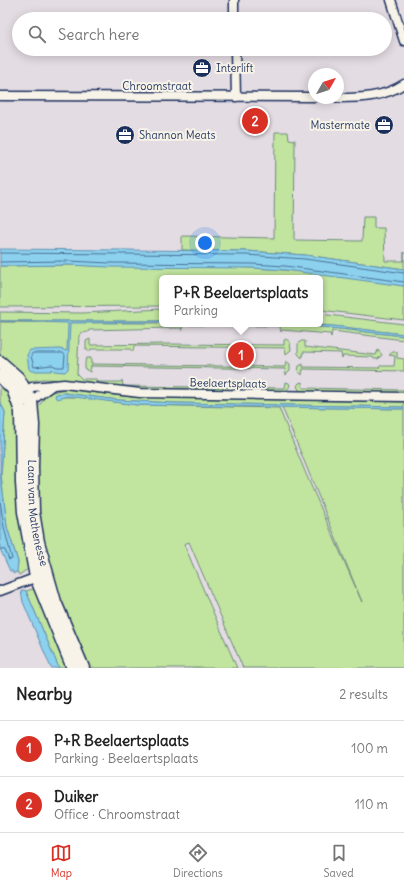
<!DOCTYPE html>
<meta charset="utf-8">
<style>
body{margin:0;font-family:Delius,sans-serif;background:#f2f2f2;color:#222}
.compass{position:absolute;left:308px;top:68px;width:36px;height:36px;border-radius:50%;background:#fff;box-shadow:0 2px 10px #0003;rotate:51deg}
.you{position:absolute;left:205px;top:243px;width:14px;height:14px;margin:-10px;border:3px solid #fff;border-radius:50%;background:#1a73e8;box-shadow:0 0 0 6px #1a73e833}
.badge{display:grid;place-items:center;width:26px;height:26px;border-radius:50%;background:#d93025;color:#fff;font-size:13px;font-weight:700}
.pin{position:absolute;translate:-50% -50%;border:2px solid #fff;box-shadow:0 1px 4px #0006}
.popup{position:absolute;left:159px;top:275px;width:164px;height:52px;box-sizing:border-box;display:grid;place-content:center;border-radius:6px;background:#fff;filter:drop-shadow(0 1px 3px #0005);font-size:13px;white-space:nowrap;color:#767676}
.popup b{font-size:15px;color:#222}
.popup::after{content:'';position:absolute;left:50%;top:100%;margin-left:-8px;border:8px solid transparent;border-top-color:#fff}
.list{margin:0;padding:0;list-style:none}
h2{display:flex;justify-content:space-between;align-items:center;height:52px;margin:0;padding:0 16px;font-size:17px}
h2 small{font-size:13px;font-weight:400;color:#767676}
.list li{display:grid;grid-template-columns:26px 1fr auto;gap:12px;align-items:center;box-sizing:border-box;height:56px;padding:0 16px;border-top:1px solid #e0e0e0}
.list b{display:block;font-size:15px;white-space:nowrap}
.list p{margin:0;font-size:13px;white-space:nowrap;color:#767676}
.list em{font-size:13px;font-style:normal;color:#767676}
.icon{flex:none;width:22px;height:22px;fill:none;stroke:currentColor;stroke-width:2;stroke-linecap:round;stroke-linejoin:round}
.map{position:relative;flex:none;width:404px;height:668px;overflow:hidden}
.search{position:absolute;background:#fff;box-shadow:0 2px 10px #0003;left:12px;right:12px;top:12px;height:44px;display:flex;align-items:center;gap:10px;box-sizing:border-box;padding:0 14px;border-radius:22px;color:#767676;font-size:15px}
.sheet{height:164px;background:#fff}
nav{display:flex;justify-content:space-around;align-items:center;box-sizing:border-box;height:56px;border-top:1px solid #e0e0e0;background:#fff;font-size:11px;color:#767676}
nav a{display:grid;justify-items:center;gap:2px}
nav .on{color:#d93025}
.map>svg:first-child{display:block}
.green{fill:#c1e49e;stroke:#6e8a7e}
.water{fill:#8cd1ed;stroke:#5f90b4}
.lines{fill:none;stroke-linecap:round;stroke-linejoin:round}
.shore{stroke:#487097;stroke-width:1}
.street-casing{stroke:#1b2f5e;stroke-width:11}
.secondary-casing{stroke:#1b2f5e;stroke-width:15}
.street{stroke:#f7f3e8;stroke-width:8}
.secondary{stroke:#f7f3e8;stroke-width:12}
.labels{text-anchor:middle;stroke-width:4;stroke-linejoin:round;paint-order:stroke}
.poi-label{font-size:11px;fill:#1b2f5e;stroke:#f7f3e8;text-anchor:start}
.street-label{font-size:11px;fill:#1b2f5e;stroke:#f7f3e8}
</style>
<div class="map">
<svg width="404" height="668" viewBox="0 0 404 668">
<rect width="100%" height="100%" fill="#e4dce3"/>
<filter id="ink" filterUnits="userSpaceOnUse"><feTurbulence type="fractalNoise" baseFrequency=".025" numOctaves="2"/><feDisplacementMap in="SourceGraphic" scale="8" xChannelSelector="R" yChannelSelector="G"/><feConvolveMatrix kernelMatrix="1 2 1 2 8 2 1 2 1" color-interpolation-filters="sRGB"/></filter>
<g filter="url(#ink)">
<!-- green -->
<g class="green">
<path d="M275,132H288L289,139L295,140L294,240L362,241L363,217H374V228H384L385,261H404V252V269L305,255L246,251L182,250V236L274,238Z"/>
<path d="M69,265C130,268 191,265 252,268C303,270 354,278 404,286V320L320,310V278H162V306L0,307V266Z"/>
<path d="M162,309V321H0V312L82,313Z"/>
<path d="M320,314L404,324V334L313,324H320Z"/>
<path d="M0,322L294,324L404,336V340L332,331L331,337L330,334L282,330L281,332L280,326L183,325L182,331L181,328H173L89,330L88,332L81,333L79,336L77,374L82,379H96L97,382H121L122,380L123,386L285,388L286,382L289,383L290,386L286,391L136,389L69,380L44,379L30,381L25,379L0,360Z"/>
<path d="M90,339V345L169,344L284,345V340L286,339L290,342L291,350L286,354L285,348L134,346L133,352L130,349H91L90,351L86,349V341Z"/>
<path d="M301,341H305V347L376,355L378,350L382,355L378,359H374L373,357L343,356L342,359L341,353L303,352L302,358L298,354V344Z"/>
<path d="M393,352H397V358L404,359V371L303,369L302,375L298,371L299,366L303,364V367L379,368L380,366H394L395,356L389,355Z"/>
<path d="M87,358H91V364L285,367L286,361L290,364V371L286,375L285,369L91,366L90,372L85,369V362Z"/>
<path d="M0,379L15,401L29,555L28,569L19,575L16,570L18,562L7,527L1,475L5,412L0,402Z"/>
<path d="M302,382L303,388L404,390V393L303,391L299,390L297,386L299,383Z"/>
<path d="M65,389L132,397L404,402V407L173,403L118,400L64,393L61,397H80L137,405L279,408L306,474L362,602L282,407L404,409V668H243L189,542L184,544L237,668H86L53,586L48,565L35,490L36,410L48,393Z"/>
<path d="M33,589L37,593L71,668H59L26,591Z"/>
</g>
<!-- water -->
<g class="water">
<path d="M0,249L246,251L305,255L404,269V286L285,270L252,268L109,267L69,265L0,266Z"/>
<path d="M0,321H162V322L70,323L68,369L65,372L54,371L52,369L51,371H31L29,369L27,355L30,350L60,349L67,351L68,323Z"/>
<path d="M294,324L334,326L404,334V336Z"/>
<path d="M64,393L118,400L173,403L404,407V409L137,405L67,396L57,399L55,397L56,394Z"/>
<path d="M0,402L5,412L1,475L7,527L18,562L17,572L13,574V571H10L0,549Z"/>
<path d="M24,590L26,591L59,668H51L23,602L21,591Z"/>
</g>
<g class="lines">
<!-- shore -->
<g class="shore">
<path d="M0,253L246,255L305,259L404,273"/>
<path d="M0,262L69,261L109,263L252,264L285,266L404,282"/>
<path d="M33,353H63L65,355L64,367H57L52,365L34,367L31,356Z"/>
<path d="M0,501L4,527L12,559L9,560L5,550L0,549"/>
</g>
<defs>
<g id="street">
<path d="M234,0V19"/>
<path d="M391,0L404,41"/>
<path d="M235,49L236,97"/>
<path d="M0,96L314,97"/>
<path d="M338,98C362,98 384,97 404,84"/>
<path d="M23,394L32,387L64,384L140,393L404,397"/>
<path d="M19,401H31L53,385"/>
<path d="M0,591L40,576"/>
</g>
<g id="secondary">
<path id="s1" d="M0,362L18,378L31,401L33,425L32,467L33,512L38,542L55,602L83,668"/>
<path d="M0,376L13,389L21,411L22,483L24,512L36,577L73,668"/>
</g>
</defs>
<!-- street casing -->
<use href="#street" class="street-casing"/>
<!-- secondary casing -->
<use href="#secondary" class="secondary-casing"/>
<!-- street -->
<use href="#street" class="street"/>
<!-- secondary -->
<use href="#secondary" class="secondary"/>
</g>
</g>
<!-- icons -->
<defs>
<symbol id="office-disc" viewBox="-11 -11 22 22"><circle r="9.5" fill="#1b2f5e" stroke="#f7f3e8"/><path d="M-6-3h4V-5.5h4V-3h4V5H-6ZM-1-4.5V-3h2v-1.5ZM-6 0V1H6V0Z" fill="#fff"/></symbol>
</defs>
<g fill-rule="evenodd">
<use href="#office-disc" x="191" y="57" width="22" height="22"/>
<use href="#office-disc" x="373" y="114" width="22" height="22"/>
<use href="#office-disc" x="114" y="124" width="22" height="22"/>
</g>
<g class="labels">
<!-- poi labels -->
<g class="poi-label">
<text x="216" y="72">Interlift</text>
<text x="370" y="129" text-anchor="end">Mastermate</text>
<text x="139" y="139">Shannon Meats</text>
</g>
<!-- street labels -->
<g class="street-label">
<text x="157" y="90">Chroomstraat</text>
<text transform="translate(228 383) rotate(1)" y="4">Beelaertsplaats</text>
<text dy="4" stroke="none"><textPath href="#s1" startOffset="163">Laan van Mathenesse</textPath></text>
</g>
</g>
</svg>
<svg class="compass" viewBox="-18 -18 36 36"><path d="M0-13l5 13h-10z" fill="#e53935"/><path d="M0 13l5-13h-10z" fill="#767676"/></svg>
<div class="you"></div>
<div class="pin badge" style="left:241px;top:355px">1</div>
<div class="popup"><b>P+R Beelaertsplaats</b>Parking</div>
<div class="pin badge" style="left:255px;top:121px">2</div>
<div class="search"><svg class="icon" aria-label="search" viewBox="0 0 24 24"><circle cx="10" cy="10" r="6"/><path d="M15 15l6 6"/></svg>Search here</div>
</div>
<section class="sheet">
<h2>Nearby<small>2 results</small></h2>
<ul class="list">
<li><span class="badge">1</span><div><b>P+R Beelaertsplaats</b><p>Parking · Beelaertsplaats</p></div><em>100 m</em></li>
<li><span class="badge">2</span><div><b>Duiker</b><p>Office · Chroomstraat</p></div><em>110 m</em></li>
</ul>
</section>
<nav>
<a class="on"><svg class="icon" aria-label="map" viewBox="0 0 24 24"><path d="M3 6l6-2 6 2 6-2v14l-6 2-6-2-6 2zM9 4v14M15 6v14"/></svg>Map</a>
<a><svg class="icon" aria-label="directions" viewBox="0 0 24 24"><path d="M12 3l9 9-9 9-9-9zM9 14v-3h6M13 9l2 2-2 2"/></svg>Directions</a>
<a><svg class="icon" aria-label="saved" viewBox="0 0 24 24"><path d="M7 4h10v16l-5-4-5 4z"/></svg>Saved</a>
</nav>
